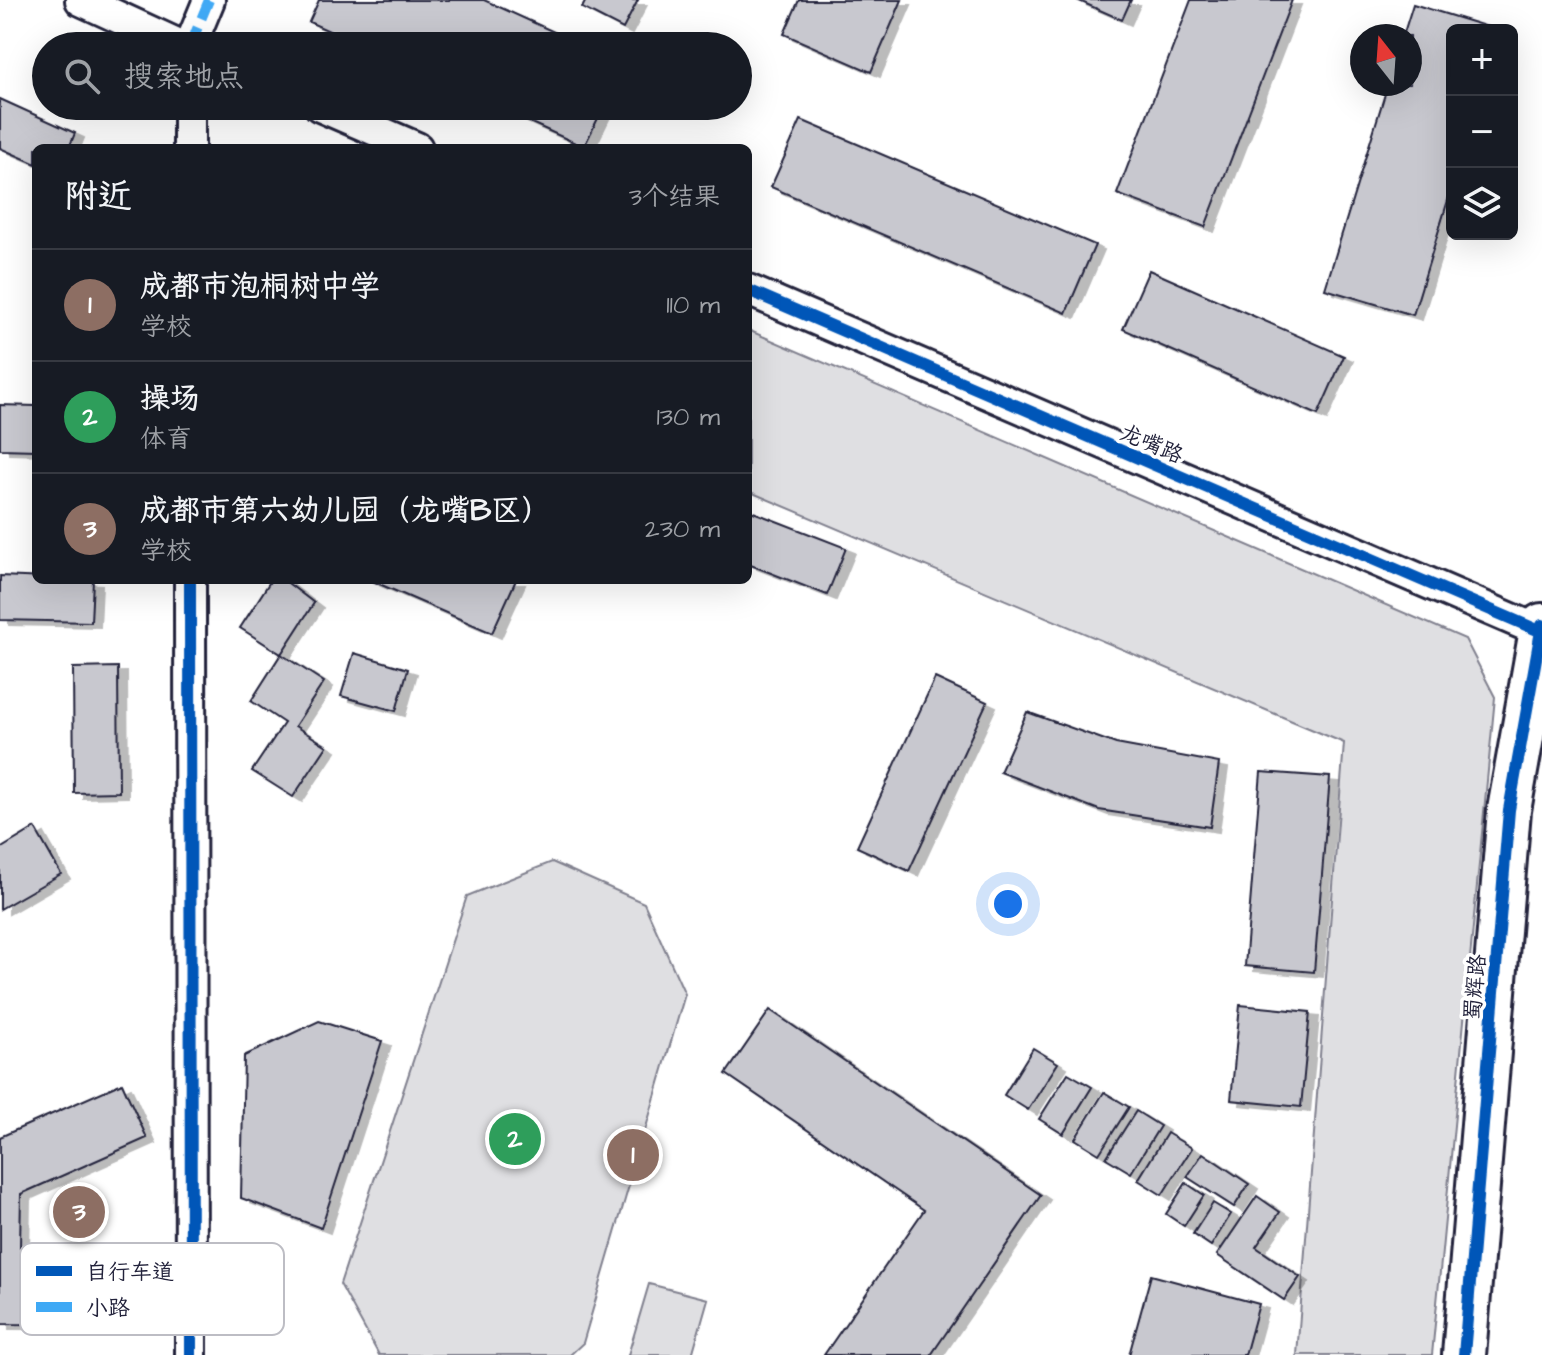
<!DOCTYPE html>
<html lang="zh">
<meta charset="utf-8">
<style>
body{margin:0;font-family:"Architects Daughter","LXGW WenKai TC",sans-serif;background:#20242c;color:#f1f3f6}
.controls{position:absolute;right:24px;top:24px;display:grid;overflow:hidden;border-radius:12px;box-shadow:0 8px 32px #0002}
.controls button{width:72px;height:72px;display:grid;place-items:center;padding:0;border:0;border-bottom:2px solid #363941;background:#171b24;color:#f1f3f6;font:40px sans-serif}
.compass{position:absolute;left:1350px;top:24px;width:72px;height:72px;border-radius:50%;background:#171b24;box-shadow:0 8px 32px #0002;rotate:343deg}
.you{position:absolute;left:1008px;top:904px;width:28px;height:28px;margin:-20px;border:6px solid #fff;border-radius:50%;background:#1a73e8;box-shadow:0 0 0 12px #1a73e833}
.badge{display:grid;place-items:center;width:52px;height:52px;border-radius:50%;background:#0b8043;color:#fff;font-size:26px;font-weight:700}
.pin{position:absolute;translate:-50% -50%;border:4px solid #fff;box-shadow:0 2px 8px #0006}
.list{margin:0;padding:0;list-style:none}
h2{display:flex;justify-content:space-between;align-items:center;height:104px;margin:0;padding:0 32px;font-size:34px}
h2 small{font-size:26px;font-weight:400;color:#9ea1a6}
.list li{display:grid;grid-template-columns:52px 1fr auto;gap:24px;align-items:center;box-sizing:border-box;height:112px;padding:0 32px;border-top:2px solid #363941}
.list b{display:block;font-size:30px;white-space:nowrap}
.list p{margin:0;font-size:26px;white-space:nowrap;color:#9ea1a6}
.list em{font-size:26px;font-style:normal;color:#9ea1a6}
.icon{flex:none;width:44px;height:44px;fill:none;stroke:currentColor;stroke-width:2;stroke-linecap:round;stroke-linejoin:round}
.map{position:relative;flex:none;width:1542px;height:1355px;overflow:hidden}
.search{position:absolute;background:#171b24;box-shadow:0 8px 32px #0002;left:32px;top:32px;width:720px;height:88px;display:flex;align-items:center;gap:20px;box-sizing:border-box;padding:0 28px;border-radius:44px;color:#9ea1a6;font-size:30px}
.panel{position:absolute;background:#171b24;box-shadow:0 8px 32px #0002;left:32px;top:144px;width:720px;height:440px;border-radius:12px}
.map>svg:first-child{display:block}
.green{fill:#dfdfe2;stroke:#80808e;stroke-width:2}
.building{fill:#c8c8cf;stroke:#22223b;stroke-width:2;filter:url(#shadow)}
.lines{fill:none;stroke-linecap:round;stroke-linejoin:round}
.street-casing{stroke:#22223b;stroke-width:36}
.secondary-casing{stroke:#22223b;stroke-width:48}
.street{stroke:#fff;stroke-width:30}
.secondary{stroke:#fff;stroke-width:42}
.quiet{stroke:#3fa9f5;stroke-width:10;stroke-dasharray:20 10;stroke-linecap:butt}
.cycleway-casing{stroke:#fff;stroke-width:17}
.cycleway{stroke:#0057b8;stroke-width:12}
.labels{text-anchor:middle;stroke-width:7;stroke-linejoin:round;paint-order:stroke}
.street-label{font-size:22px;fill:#22223b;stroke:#fff}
.key{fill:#fff;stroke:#bdbdc4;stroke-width:2}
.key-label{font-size:22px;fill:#22223b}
</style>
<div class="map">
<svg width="1542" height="1355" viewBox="0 0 1542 1355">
<defs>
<filter id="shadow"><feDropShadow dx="9" dy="5" stdDeviation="0" flood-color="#0004"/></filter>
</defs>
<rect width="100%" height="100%" fill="#fff"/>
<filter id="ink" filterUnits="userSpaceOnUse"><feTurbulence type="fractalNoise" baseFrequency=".0125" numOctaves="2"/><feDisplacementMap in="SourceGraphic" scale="16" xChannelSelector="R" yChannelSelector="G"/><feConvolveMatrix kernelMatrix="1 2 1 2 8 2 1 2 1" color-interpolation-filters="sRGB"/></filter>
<g filter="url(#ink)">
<!-- green -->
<g class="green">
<path d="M748,330L1465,639L1495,697L1432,1355H1297L1344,743L748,491Z"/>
<path d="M552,862L644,903L685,994L583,1343L570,1355H379L340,1284L467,896Z"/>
<path d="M649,1284L708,1299L692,1355H628Z"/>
</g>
<!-- building -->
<g class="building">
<path d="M319,0H484L585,46H363L309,22Z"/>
<path d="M586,0H638L623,29L582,8Z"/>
<path d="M799,0H902L871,72L784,34Z"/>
<path d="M1077,0H1131L1122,20Z"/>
<path d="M1191,0H1292L1205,227L1117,194Z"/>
<path d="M1413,4L1498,30H1452V187L1413,315L1325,289L1388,84H1410V36H1403Z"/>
<path d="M0,99L75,133L69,148H36V164L0,148Z"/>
<path d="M494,106H604L584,147Z"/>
<path d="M801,120L1095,245L1066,313L771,187Z"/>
<path d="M1149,270L1344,356L1318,415L1123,329Z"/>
<path d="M0,405L36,406V450L0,449Z"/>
<path d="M748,510L846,548L827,595L748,564Z"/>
<path d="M0,576L93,580L91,622L0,620Z"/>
<path d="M271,580H284L314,603L281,654L240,628Z"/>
<path d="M370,580H516L492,633Z"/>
<path d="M354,653L408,669L396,711L341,696Z"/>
<path d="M281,654L324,682L295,726L327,746L293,797L252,771L284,723L251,701Z"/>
<path d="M118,667L119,792L74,793L73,668Z"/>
<path d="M935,678L987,702L909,871L857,847Z"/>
<path d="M1027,712L1116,744L1219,763L1210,827L1099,810L1000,772Z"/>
<path d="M1261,772L1330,777L1314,972L1245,966Z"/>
<path d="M35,828L61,874L0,909V849Z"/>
<path d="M1240,1005L1310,1012L1301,1107L1231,1100Z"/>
<path d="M770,1010L1041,1195L931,1355H824L924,1210L726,1074Z"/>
<path d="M319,1021L382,1041L321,1228L241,1198L244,1056Z"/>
<path d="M1033,1048L1058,1063L1028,1110L1004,1095Z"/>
<path d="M1068,1073L1092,1087L1063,1134L1039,1119Z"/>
<path d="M122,1083L147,1138L21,1194L20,1247H140V1325L0,1324V1137Z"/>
<path d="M1104,1092L1129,1107L1099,1154L1075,1139Z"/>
<path d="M1136,1111L1160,1126L1131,1173L1106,1158Z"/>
<path d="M1167,1133L1192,1148L1162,1195L1138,1180Z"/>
<path d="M1203,1153L1249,1184L1234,1207L1187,1177Z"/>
<path d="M1186,1183L1204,1195L1184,1226L1166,1214Z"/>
<path d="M1257,1196L1280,1212L1256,1247L1300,1277L1284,1300L1217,1255Z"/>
<path d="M1213,1203L1231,1214L1211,1246L1193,1234Z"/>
<path d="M1151,1275L1259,1304L1245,1355H1129Z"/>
</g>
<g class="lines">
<defs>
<g id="street">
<path d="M81,0L181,46"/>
<path d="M190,46L209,0"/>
<path d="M189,106V148"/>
<path d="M320,106L417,148"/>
<path d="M748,290L1542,632"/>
<path d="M190,580L191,1355"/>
</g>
<path id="secondary" d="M1464,1355L1509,810L1542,625"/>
</defs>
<!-- street casing -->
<use href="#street" class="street-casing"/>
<!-- secondary casing -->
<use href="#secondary" class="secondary-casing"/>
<!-- street -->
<use href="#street" class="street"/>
<!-- secondary -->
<use href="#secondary" class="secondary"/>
<!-- quiet -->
<path class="quiet" d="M190,46L209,0"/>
<defs>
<g id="cycleway">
<path d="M748,290L1542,632"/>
<path d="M190,580L191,1355"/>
<path d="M1464,1355L1509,810L1542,625"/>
</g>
</defs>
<!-- cycleway casing -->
<use href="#cycleway" class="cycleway-casing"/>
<!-- cycleway -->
<use href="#cycleway" class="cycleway"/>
</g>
</g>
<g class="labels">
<!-- street labels -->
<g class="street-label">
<text transform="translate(1152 443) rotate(23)" y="8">龙嘴路</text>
<text transform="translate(1474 987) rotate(-85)" y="8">蜀辉路</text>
</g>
</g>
<!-- legend -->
<rect x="20" y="1243" width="264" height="92" rx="12" class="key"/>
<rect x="36" y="1266" width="36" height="10" fill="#0057b8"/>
<rect x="36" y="1302" width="36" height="10" fill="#3fa9f5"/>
<g class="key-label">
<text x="86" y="1279">自行车道</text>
<text x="86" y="1315">小路</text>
</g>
</svg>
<div class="controls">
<button>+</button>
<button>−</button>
<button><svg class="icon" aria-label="layers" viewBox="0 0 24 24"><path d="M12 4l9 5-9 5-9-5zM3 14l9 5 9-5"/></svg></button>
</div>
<svg class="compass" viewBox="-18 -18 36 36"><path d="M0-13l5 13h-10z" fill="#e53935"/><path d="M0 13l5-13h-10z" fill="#9ea1a6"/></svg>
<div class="you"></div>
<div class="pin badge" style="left:633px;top:1155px;background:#8d6e63">1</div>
<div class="pin badge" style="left:515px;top:1139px;background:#2e9e5b">2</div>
<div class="pin badge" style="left:79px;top:1212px;background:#8d6e63">3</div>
<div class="search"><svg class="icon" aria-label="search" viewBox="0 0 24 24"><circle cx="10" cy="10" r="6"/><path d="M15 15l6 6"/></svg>搜索地点</div>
<section class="panel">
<h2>附近<small>3个结果</small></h2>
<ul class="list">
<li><span class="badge" style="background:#8d6e63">1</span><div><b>成都市泡桐树中学</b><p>学校</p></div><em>110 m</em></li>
<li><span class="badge" style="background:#2e9e5b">2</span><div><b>操场</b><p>体育</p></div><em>130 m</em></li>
<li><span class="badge" style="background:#8d6e63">3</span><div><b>成都市第六幼儿园（龙嘴B区）</b><p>学校</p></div><em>230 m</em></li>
</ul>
</section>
</div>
